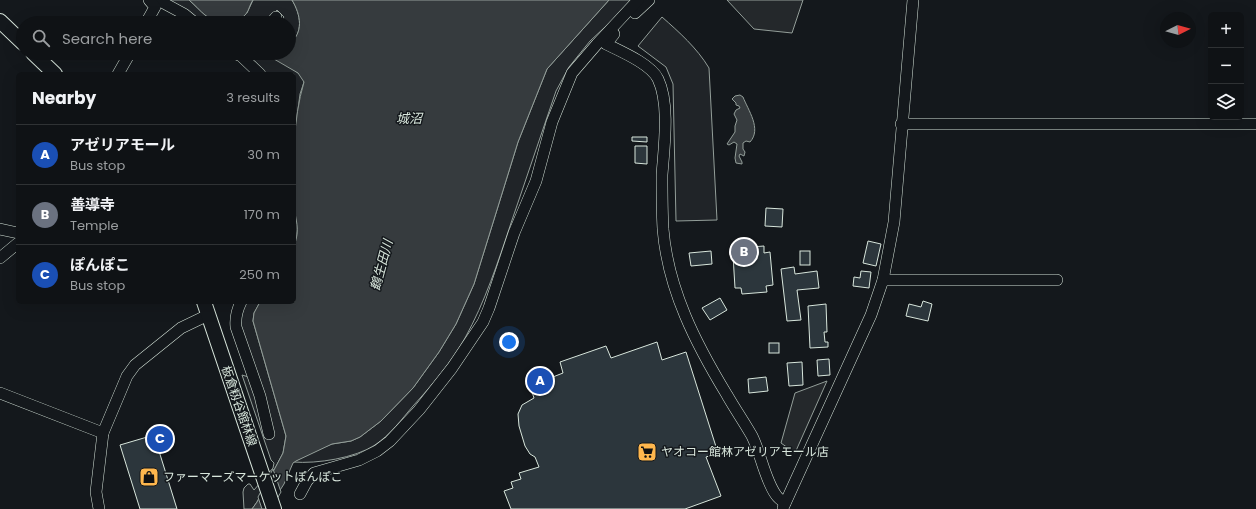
<!DOCTYPE html>
<meta charset="utf-8">
<style>
body{margin:0;font-family:Poppins,"Noto Sans JP",sans-serif;background:#181b1e;color:#f1f3f6}
.controls{position:absolute;right:12px;top:12px;display:grid;overflow:hidden;border-radius:6px;box-shadow:0 4px 16px #0002}
.controls button{width:36px;height:36px;display:grid;place-items:center;padding:0;border:0;border-bottom:1px solid #2f3234;background:#0f1215;color:#f1f3f6;font:20px sans-serif}
.compass{position:absolute;left:1160px;top:12px;width:36px;height:36px;border-radius:50%;background:#0f1215;box-shadow:0 4px 16px #0002;rotate:84deg}
.you{position:absolute;left:509px;top:342px;width:14px;height:14px;margin:-10px;border:3px solid #fff;border-radius:50%;background:#1a73e8;box-shadow:0 0 0 6px #1a73e833}
.badge{display:grid;place-items:center;width:26px;height:26px;border-radius:50%;background:#7c3aed;color:#fff;font-size:13px;font-weight:700}
.pin{position:absolute;translate:-50% -50%;border:2px solid #fff;box-shadow:0 1px 4px #0006}
.list{margin:0;padding:0;list-style:none}
h2{display:flex;justify-content:space-between;align-items:center;height:52px;margin:0;padding:0 16px;font-size:17px}
h2 small{font-size:13px;font-weight:400;color:#9b9ea0}
.list li{display:grid;grid-template-columns:26px 1fr auto;gap:12px;align-items:center;box-sizing:border-box;height:60px;padding:0 16px;border-top:1px solid #2f3234}
.list b{display:block;font-size:15px;white-space:nowrap}
.list p{margin:0;font-size:13px;white-space:nowrap;color:#9b9ea0}
.list em{font-size:13px;font-style:normal;color:#9b9ea0}
.icon{flex:none;width:22px;height:22px;fill:none;stroke:currentColor;stroke-width:2;stroke-linecap:round;stroke-linejoin:round}
.map{position:relative;flex:none;width:1256px;height:509px;overflow:hidden}
.search{position:absolute;background:#0f1215;box-shadow:0 4px 16px #0002;left:16px;top:16px;width:280px;height:44px;display:flex;align-items:center;gap:10px;box-sizing:border-box;padding:0 14px;border-radius:22px;color:#9b9ea0;font-size:15px}
.panel{position:absolute;background:#0f1215;box-shadow:0 4px 16px #0002;left:16px;top:72px;width:280px;height:232px;border-radius:6px}
.map>svg:first-child{display:block}
.green{fill:#202428;stroke:#939e99}
.parking{fill:#24282b;stroke:#939e99}
.water{fill:#363b3e;stroke:#939e99}
.pier{fill:#14181c;stroke:#939e99}
.building{fill:#2c363c;stroke:#d8e6dc}
.lines{fill:none;stroke-linecap:round;stroke-linejoin:round}
.minor-casing{stroke:#d8e6dc;stroke-width:12}
.major-casing{stroke:#d8e6dc;stroke-width:16}
.minor{stroke:#14181c;stroke-width:11}
.major{stroke:#14181c;stroke-width:14}
.labels{text-anchor:middle;stroke-width:3;stroke-linejoin:round;paint-order:stroke}
.street-label{font-size:12px;fill:#d8e6dc;stroke:#14181c}
.poi-label{font-size:12px;fill:#d8e6dc;stroke:#14181c;text-anchor:start}
.water-label{font-size:13px;font-style:italic;fill:#d8e6dc;stroke:#14181c}
</style>
<div class="map">
<svg width="1256" height="509" viewBox="0 0 1256 509">
<rect width="100%" height="100%" fill="#14181c"/>
<!-- green -->
<g class="green">
<path d="M162,0H189L206,16L247,13L253,0H292C301,15 304,33 289,44V23H279L284,17L277,10L270,17L268,23H198Z"/>
<path d="M609,0H634L590,41L569,67L556,91C541,135 526,179 511,223C498,262 485,302 465,338C451,363 432,385 413,406C402,419 390,435 375,445C355,458 317,464 293,462L319,449L332,444L351,441L360,437L381,421L413,388L439,352L456,324L474,284L518,142L547,69Z"/>
<path d="M662,17C679,32 697,48 709,68L717,220L676,221L673,84L666,67L638,46Z"/>
<path d="M249,53H273L298,73L303,78L304,82L300,94L294,139V74H264L245,57Z"/>
<path d="M294,206C298,219 299,233 294,246Z"/>
<path d="M245,302H260L254,313L253,321L286,436L283,453L257,502L252,509H244L243,492L244,488L248,484H250L254,490L273,468L274,463L271,460L242,375L252,378L241,330L239,313Z"/>
</g>
<!-- parking -->
<g class="parking">
<path d="M727,0H803L792,33L754,29Z"/>
<path d="M827,381L795,453L781,443L795,393Z"/>
</g>
<!-- water -->
<g class="water">
<path d="M189,0H253C250,4 249,10 246,14C235,26 217,24 205,15C200,11 195,5 189,0Z"/>
<path d="M292,0H609L547,69L518,142L474,284L456,324L439,352L413,388L381,421L360,437L351,441L332,444L296,461L293,463L284,484L268,509H252L257,502L283,453L286,436L253,321L254,313L260,302H294V246C301,228 295,221 294,204C292,166 293,119 304,82L298,73L274,59L273,53H289V44C304,33 301,15 292,0Z"/>
<path d="M740,95L743,97C748,110 762,129 750,142L746,141L743,143V149L745,152L744,156L740,154L739,156L742,162V164L736,163L735,158L737,144L734,142L729,145L727,144L735,132V126L737,120L734,114L736,110L740,108L739,106L736,105V103L732,99L735,96Z"/>
</g>
<!-- pier -->
<path class="pier" d="M273,469L281,492L271,509H262L258,497Z"/>
<!-- building -->
<g class="building">
<path d="M632,137H647V142L632,141Z"/>
<path d="M635,146H647V164L635,163Z"/>
<path d="M766,208L783,209L782,227L765,226Z"/>
<path d="M868,241L881,244L876,266L863,263Z"/>
<path d="M764,246V253L770,252L773,285L766,286L767,292L742,294L741,288H735L733,255L738,254V248Z"/>
<path d="M711,251L712,264L691,266L689,253Z"/>
<rect x="800" y="251" width="10" height="14"/>
<path d="M794,267L795,274L817,271L819,288L797,290L801,320L787,321L781,269Z"/>
<path d="M861,271L871,272L869,288L853,286L854,277L860,278Z"/>
<path d="M720,298L727,310L710,320L702,308Z"/>
<path d="M923,301L932,304L928,321L906,316L909,304L921,307Z"/>
<path d="M826,304L827,332H824L825,342H828V347L810,348L808,306Z"/>
<path d="M657,342L662,360L686,352L718,453L706,457L721,496L685,509H511L504,491L513,488L511,482L521,479L519,473L539,467L535,457L530,454L525,446L519,426L518,414L522,405L534,398L530,386L563,373L560,362L606,346L611,358Z"/>
<rect x="769" y="343" width="10" height="10"/>
<path d="M829,359L830,375L818,376L817,360Z"/>
<path d="M802,362L803,385L789,386L787,363Z"/>
<path d="M766,377L768,391L749,393L748,379Z"/>
<path d="M154,435L177,509H140L120,445Z"/>
</g>
<g class="lines">
<defs>
<g id="minor">
<path d="M158,0L184,14L195,23"/>
<path d="M635,13L649,0"/>
<path d="M146,23L155,7L149,0"/>
<path d="M271,23L276,17"/>
<path d="M614,34L606,44C620,51 651,64 658,79C670,104 664,147 662,175C662,193 662,211 663,229C668,290 696,344 727,395C735,409 744,422 752,436C761,454 765,480 776,495C778,498 782,501 785,503"/>
<path d="M234,53L241,56L260,74"/>
<path d="M118,74L130,53"/>
<path d="M901,124H1256"/>
<path d="M0,229L18,233"/>
<path d="M0,258L18,243"/>
<path d="M883,280H1057"/>
<path d="M241,302C237,310 235,317 236,327L260,396L269,434"/>
<path d="M0,393L103,433"/>
<path d="M300,494L307,481L314,473L359,460L377,451L390,441L419,410L452,368L483,322L489,308L514,233L536,181L552,122L572,73L597,44L638,0"/>
<path d="M783,508L871,315L883,280L894,222L913,0"/>
<path d="M99,509L96,492L103,433L127,376L135,365L181,328L208,315"/>
</g>
<g id="major">
<path d="M0,21L23,43"/>
<path d="M33,53L55,74"/>
<path d="M204,302L274,509"/>
</g>
</defs>
<!-- minor casing -->
<use href="#minor" class="minor-casing"/>
<!-- major casing -->
<use href="#major" class="major-casing"/>
<!-- minor -->
<use href="#minor" class="minor"/>
<!-- major -->
<use href="#major" class="major"/>
</g>
<!-- icons -->
<defs>
<symbol id="supermarket-square" viewBox="-11 -11 22 22"><rect x="-9" y="-9" width="18" height="18" rx="4" fill="#ffb74d" stroke="#14181c"/><path d="M-6-5.5h2.5l.6 2H6L4.5 2H-2.5L-4.4-4H-6ZM-1.5 3.2a1.3 1.3 0 1 0 .1 0ZM3 3.2a1.3 1.3 0 1 0 .1 0Z" fill="#111"/></symbol>
<symbol id="shop-square" viewBox="-11 -11 22 22"><rect x="-9" y="-9" width="18" height="18" rx="4" fill="#ffb74d" stroke="#14181c"/><path d="M-5-2.5h2.3a2.7 3.5 0 0 1 5.4 0H5L5.5 6h-11ZM-1.5-2.5h3a1.5 2.3 0 0 0-3 0Z" fill="#111"/></symbol>
</defs>
<g fill-rule="evenodd">
<use href="#supermarket-square" x="636" y="441" width="22" height="22"/>
<use href="#shop-square" x="138" y="466" width="22" height="22"/>
</g>
<g class="labels">
<!-- street labels -->
<g class="street-label">
<text transform="translate(239 406) rotate(71)" y="4">板倉籾谷館林線</text>
</g>
<!-- poi labels -->
<g class="poi-label">
<text x="661" y="456">ヤオコー館林アゼリアモール店</text>
<text x="163" y="481">ファーマーズマーケットぽんぽこ</text>
</g>
<!-- water labels -->
<g class="water-label">
<text x="409" y="123">城沼</text>
<text transform="translate(381 265) rotate(-75)" y="5">鶴生田川</text>
</g>
</g>
</svg>
<div class="controls">
<button>+</button>
<button>−</button>
<button><svg class="icon" aria-label="layers" viewBox="0 0 24 24"><path d="M12 4l9 5-9 5-9-5zM3 14l9 5 9-5"/></svg></button>
</div>
<svg class="compass" viewBox="-18 -18 36 36"><path d="M0-13l5 13h-10z" fill="#e53935"/><path d="M0 13l5-13h-10z" fill="#9b9ea0"/></svg>
<div class="you"></div>
<div class="pin badge" style="left:540px;top:381px;background:#1a4fb4">A</div>
<div class="pin badge" style="left:744px;top:252px;background:#6b7280">B</div>
<div class="pin badge" style="left:160px;top:439px;background:#1a4fb4">C</div>
<div class="search"><svg class="icon" aria-label="search" viewBox="0 0 24 24"><circle cx="10" cy="10" r="6"/><path d="M15 15l6 6"/></svg>Search here</div>
<section class="panel">
<h2>Nearby<small>3 results</small></h2>
<ul class="list">
<li><span class="badge" style="background:#1a4fb4">A</span><div><b>アゼリアモール</b><p>Bus stop</p></div><em>30 m</em></li>
<li><span class="badge" style="background:#6b7280">B</span><div><b>善導寺</b><p>Temple</p></div><em>170 m</em></li>
<li><span class="badge" style="background:#1a4fb4">C</span><div><b>ぽんぽこ</b><p>Bus stop</p></div><em>250 m</em></li>
</ul>
</section>
</div>
